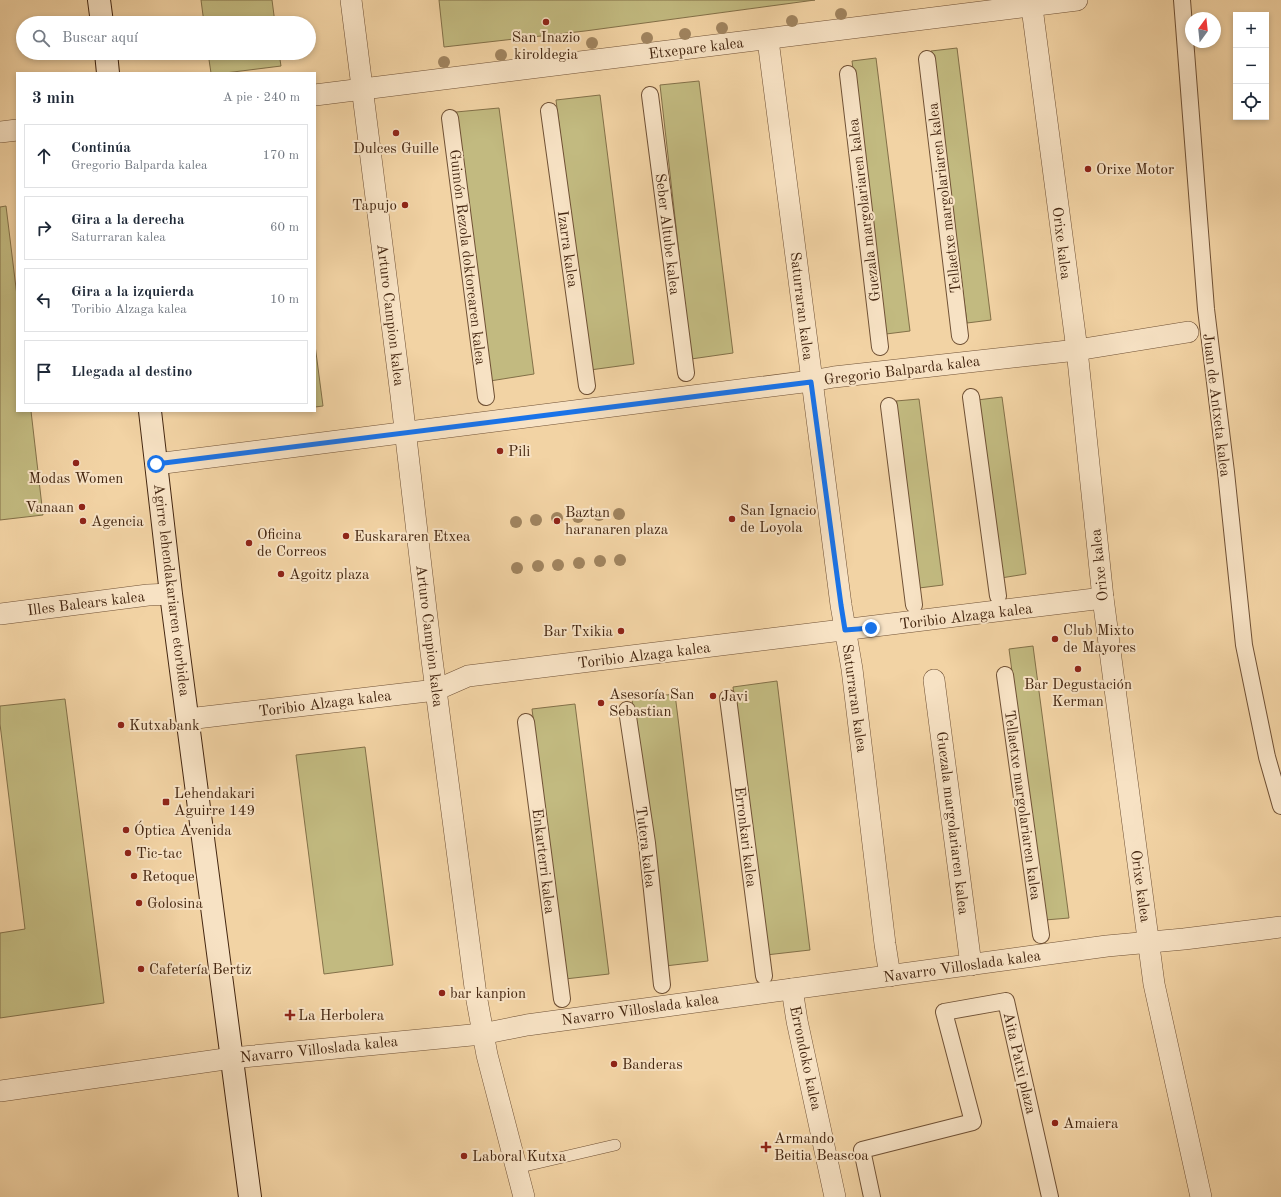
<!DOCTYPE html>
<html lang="es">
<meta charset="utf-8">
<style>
body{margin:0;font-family:"Old Standard TT",serif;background:#f6f6f7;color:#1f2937}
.controls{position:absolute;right:12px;top:12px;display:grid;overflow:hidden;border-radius:0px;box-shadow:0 2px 6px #0003}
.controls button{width:36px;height:36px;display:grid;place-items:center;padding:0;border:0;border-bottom:1px solid #e0e1e3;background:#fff;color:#1f2937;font:20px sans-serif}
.compass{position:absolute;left:1185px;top:12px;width:36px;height:36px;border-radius:50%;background:#fff;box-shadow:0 2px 6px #0003;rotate:15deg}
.stop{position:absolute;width:12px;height:12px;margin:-9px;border:3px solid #1a73e8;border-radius:50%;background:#fff}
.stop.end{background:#1a73e8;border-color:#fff;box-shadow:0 1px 4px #0008}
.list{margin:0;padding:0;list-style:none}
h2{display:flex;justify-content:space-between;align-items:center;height:52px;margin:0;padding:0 16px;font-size:17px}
h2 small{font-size:13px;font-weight:400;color:#747a83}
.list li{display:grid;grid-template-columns:26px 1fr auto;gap:12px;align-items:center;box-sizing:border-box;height:64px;margin:0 8px 8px;padding:0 8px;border:1px solid #e0e1e3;border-radius:0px}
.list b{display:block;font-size:15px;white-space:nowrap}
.list p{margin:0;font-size:13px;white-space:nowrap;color:#747a83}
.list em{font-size:13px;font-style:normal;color:#747a83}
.icon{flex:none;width:22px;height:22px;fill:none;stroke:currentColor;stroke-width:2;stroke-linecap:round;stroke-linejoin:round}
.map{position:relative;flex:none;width:1281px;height:1197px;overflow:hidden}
.search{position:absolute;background:#fff;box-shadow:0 2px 6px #0003;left:16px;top:16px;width:300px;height:44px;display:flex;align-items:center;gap:10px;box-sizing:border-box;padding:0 14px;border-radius:22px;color:#747a83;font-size:15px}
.panel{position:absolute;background:#fff;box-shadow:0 2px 6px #0003;left:16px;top:72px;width:300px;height:340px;border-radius:0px}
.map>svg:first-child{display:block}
.green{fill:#c2ba80;stroke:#837048}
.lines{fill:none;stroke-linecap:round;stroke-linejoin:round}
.service-casing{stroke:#705135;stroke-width:12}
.pedestrian-casing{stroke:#705135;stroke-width:18}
.minor-casing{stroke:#705135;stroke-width:22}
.secondary-casing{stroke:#442610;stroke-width:24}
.service{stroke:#f7e2c4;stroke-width:11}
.pedestrian{stroke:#f7e2c4;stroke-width:16}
.minor{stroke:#f7e2c4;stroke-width:21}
.secondary{stroke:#f7e2c4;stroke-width:22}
.tree{fill:#a0845f}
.route{stroke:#1a73e8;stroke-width:5}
.poi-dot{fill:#8f2418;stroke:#f7e2c4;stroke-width:1.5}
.labels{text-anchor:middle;stroke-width:4;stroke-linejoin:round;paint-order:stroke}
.poi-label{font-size:15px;fill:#442610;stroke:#f7e2c4;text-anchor:start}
.street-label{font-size:15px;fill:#442610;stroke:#f7e2c4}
</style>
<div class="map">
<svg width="1281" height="1197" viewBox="0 0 1281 1197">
<rect width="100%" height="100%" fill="#f2d3a4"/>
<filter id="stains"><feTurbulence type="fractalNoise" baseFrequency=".005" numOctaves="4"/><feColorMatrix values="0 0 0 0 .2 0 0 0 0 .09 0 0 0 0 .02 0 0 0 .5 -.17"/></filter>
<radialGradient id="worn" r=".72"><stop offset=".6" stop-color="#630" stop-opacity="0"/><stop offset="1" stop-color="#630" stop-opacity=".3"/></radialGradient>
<!-- green -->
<g class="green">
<path d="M201,0H272L275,23H204Z"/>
<path d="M439,0H815L585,31L444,47Z"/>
<path d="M957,48L991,320L967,323L931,51Z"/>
<path d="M208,53H279L281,66L225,73H211Z"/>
<path d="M876,58L910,331L886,334L852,61Z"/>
<path d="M699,81L733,353L691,359L660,85Z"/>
<path d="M600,95L634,364L590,370L556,100Z"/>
<path d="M499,108L534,374L490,381L456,112Z"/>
<path d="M6,206L17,296V411H31L43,515L0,520V207Z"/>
<path d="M315,345L323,406L315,407Z"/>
<path d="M1002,397L1026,574L1001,578L977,400Z"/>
<path d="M919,399L943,585L919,588L896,401Z"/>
<path d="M1033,646L1069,918L1045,920L1009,649Z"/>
<path d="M777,681L810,950L766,955L733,687Z"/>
<path d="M675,694L708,961L665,966L632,699Z"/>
<path d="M65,699L104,1003L0,1018V933L25,929L0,724V706Z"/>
<path d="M575,704L609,974L565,979L532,709Z"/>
<path d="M365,747L393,965L324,974L296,755Z"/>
</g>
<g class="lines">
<defs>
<path id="service" d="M516,1168L615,1145"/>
<g id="pedestrian">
<path d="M1182,0L1206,309L1226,472L1244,645L1267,757L1281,806"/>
<path d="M927,59L960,336"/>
<path d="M848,74L880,347"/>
<path d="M650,95L686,373"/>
<path d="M549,111L587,386"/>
<path d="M450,118L486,397"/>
<path d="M971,397L998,596"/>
<path d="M889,406L914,605"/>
<path d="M1005,675L1041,935"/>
<path d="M728,698L764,976"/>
<path d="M627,710L647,843L662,985"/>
<path d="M526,722L562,999"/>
<path d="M872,1197L862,1150L973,1122L944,1012L1006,1001L1050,1197"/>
</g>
<g id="minor">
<path d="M351,0L401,395L431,652L476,995L487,1055L524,1197"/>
<path d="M1031,0L1077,350L1103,598L1154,984L1201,1197"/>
<path d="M768,40L841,605L852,669L885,944L890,976"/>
<path d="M315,95L1077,0"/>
<path d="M0,132L17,130"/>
<path d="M156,464L811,381L834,377L1077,350L1188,332"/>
<path d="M0,614L148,595L171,594"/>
<path d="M934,680L971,965"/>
<path d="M188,719L436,690L468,676L1103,598"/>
<path d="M792,989L797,1021L835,1197"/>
<path d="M0,1091L232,1058L482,1034L527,1025L1107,946L1184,939L1281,927"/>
</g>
<g id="secondary">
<path d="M99,0L102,23"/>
<path d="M106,53L108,73"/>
<path d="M150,411L171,594L250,1197"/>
</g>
</defs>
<!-- service casing -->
<use href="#service" class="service-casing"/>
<!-- pedestrian casing -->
<use href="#pedestrian" class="pedestrian-casing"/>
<!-- minor casing -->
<use href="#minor" class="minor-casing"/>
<!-- secondary casing -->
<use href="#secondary" class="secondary-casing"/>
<!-- service -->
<use href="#service" class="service"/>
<!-- pedestrian -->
<use href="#pedestrian" class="pedestrian"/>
<!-- minor -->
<use href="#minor" class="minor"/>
<!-- secondary -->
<use href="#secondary" class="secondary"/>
</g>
<!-- trees -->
<g class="tree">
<circle cx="841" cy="14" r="6"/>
<circle cx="792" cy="21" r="6"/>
<circle cx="722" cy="28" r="6"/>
<circle cx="685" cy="34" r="6"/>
<circle cx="647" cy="38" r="6"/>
<circle cx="592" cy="43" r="6"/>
<circle cx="501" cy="55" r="6"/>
<circle cx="444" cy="62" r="6"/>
<circle cx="619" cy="514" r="6"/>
<circle cx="599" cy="515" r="6"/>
<circle cx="578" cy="517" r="6"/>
<circle cx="557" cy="518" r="6"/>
<circle cx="536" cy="520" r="6"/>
<circle cx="516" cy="522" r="6"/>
<circle cx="620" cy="560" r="6"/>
<circle cx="600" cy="561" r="6"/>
<circle cx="579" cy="563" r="6"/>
<circle cx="558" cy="565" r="6"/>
<circle cx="538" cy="566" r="6"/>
<circle cx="517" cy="568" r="6"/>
</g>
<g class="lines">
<!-- route -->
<path class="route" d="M156,464L811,382L841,605L845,630L871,628"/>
</g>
<!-- markers -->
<g class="poi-dot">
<circle cx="546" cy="22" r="4"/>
<circle cx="396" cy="133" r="4"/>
<circle cx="1088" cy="169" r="4"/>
<circle cx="405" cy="205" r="4"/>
<circle cx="500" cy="451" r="4"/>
<circle cx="76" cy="463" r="4"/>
<circle cx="82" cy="507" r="4"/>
<circle cx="732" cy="519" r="4"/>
<circle cx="83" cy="521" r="4"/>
<circle cx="557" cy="521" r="4"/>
<circle cx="346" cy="536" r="4"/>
<circle cx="249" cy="543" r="4"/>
<circle cx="281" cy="574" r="4"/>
<circle cx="621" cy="631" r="4"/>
<circle cx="1055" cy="639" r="4"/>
<circle cx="1078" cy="669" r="4"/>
<circle cx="713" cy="696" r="4"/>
<circle cx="601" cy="703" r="4"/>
<circle cx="121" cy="725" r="4"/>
<rect x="162" y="798" width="8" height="8" rx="2"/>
<circle cx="126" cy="830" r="4"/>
<circle cx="128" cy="853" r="4"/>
<circle cx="134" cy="876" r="4"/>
<circle cx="139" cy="903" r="4"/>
<circle cx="141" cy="969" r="4"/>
<circle cx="442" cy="993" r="4"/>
<path d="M288 1009h4v4h4v4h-4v4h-4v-4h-4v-4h4z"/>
<circle cx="614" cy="1064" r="4"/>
<circle cx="1055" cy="1123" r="4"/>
<path d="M764 1141h4v4h4v4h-4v4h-4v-4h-4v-4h4z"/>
<circle cx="464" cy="1156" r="4"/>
</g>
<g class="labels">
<!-- poi labels -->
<g class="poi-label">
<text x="546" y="42" text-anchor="middle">San Inazio<tspan x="546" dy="17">kiroldegia</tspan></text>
<text x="396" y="153" text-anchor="middle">Dulces Guille</text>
<text x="1096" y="174">Orixe Motor</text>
<text x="397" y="210" text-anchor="end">Tapujo</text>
<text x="508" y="456">Pili</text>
<text x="76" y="483" text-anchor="middle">Modas Women</text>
<text x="74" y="512" text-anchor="end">Vanaan</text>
<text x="740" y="515">San Ignacio<tspan x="740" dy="17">de Loyola</tspan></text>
<text x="565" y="517">Baztan<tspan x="565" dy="17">haranaren plaza</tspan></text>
<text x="91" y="526">Agencia</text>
<text x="257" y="539">Oficina<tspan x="257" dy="17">de Correos</tspan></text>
<text x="354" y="541">Euskararen Etxea</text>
<text x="289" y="579">Agoitz plaza</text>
<text x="1063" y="635">Club Mixto<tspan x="1063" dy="17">de Mayores</tspan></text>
<text x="613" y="636" text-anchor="end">Bar Txikia</text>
<text x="1078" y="689" text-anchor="middle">Bar Degustación<tspan x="1078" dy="17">Kerman</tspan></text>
<text x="609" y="699">Asesoría San<tspan x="609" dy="17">Sebastian</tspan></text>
<text x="721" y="701">Javi</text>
<text x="129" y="730">Kutxabank</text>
<text x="174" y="798">Lehendakari<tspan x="174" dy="17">Aguirre 149</tspan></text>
<text x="134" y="835">Óptica Avenida</text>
<text x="136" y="858">Tic-tac</text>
<text x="142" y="881">Retoque</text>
<text x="147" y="908">Golosina</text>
<text x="149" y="974">Cafetería Bertiz</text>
<text x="450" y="998">bar kanpion</text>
<text x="298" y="1020">La Herbolera</text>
<text x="622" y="1069">Banderas</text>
<text x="1063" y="1128">Amaiera</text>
<text x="774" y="1143">Armando<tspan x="774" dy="17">Beitia Beascoa</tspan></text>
<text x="472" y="1161">Laboral Kutxa</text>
</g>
<!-- street labels -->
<g class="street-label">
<text transform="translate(696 48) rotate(-7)" y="5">Etxepare kalea</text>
<text transform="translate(944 198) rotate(-97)" y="5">Tellaetxe margolariaren kalea</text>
<text transform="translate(864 210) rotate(-97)" y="5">Guezala margolariaren kalea</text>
<text transform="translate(668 234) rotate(83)" y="5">Seber Altube kalea</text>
<text transform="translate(1062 243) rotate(83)" y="5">Orixe kalea</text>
<text transform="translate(568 249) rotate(82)" y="5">Izarra kalea</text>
<text transform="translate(468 257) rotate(83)" y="5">Guimón Rezola doktorearen kalea</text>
<text transform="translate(802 306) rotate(83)" y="5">Saturraran kalea</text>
<text transform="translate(391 315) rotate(83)" y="5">Arturo Campion kalea</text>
<text transform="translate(902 370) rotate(-7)" y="5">Gregorio Balparda kalea</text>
<text transform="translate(1217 405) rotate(83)" y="5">Juan de Antxeta kalea</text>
<text transform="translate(1099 565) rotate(-96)" y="5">Orixe kalea</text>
<text transform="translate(172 590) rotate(83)" y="5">Agirre lehendakariaren etorbidea</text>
<text transform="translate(86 603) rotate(-7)" y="5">Illes Balears kalea</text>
<text transform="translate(966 616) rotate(-7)" y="5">Toribio Alzaga kalea</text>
<text transform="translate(430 636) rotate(83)" y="5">Arturo Campion kalea</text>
<text transform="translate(644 655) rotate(-7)" y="5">Toribio Alzaga kalea</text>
<text transform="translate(855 698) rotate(82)" y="5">Saturraran kalea</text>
<text transform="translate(325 703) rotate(-7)" y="5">Toribio Alzaga kalea</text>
<text transform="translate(1023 805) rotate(82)" y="5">Tellaetxe margolariaren kalea</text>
<text transform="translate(953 823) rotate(83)" y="5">Guezala margolariaren kalea</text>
<text transform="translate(746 837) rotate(83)" y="5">Erronkari kalea</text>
<text transform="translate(646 847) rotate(83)" y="5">Tutera kalea</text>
<text transform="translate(544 861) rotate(83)" y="5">Enkarterri kalea</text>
<text transform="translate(1141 886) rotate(82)" y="5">Orixe kalea</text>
<text transform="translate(962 966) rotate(-8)" y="5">Navarro Villoslada kalea</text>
<text transform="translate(640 1009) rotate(-8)" y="5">Navarro Villoslada kalea</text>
<text transform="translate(319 1049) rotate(-6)" y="5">Navarro Villoslada kalea</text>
<text transform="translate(806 1058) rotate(78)" y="5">Errondoko kalea</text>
<text transform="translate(1020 1063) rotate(77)" y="5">Aita Patxi plaza</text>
</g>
</g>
<rect width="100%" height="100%" filter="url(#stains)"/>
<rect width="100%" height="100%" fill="url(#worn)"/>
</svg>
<div class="controls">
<button>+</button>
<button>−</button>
<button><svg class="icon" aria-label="locate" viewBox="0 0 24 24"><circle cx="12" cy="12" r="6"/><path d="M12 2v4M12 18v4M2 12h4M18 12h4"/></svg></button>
</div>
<svg class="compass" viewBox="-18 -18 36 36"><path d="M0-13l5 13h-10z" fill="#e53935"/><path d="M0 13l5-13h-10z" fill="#747a83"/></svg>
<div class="stop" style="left:156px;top:464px"></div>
<div class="stop end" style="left:871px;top:628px"></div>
<div class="search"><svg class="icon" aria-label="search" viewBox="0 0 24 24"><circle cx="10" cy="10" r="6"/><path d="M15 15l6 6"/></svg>Buscar aquí</div>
<section class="panel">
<h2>3 min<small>A pie · 240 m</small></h2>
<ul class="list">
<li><svg class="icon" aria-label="ahead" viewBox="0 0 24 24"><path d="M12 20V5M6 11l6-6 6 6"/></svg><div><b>Continúa</b><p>Gregorio Balparda kalea</p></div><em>170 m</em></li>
<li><svg class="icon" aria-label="right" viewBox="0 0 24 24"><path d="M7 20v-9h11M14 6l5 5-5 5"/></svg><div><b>Gira a la derecha</b><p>Saturraran kalea</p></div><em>60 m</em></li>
<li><svg class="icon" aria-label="left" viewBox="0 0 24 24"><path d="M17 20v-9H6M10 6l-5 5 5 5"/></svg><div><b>Gira a la izquierda</b><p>Toribio Alzaga kalea</p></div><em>10 m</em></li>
<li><svg class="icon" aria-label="arrive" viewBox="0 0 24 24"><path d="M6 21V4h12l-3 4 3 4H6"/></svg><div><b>Llegada al destino</b></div></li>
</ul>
</section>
</div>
